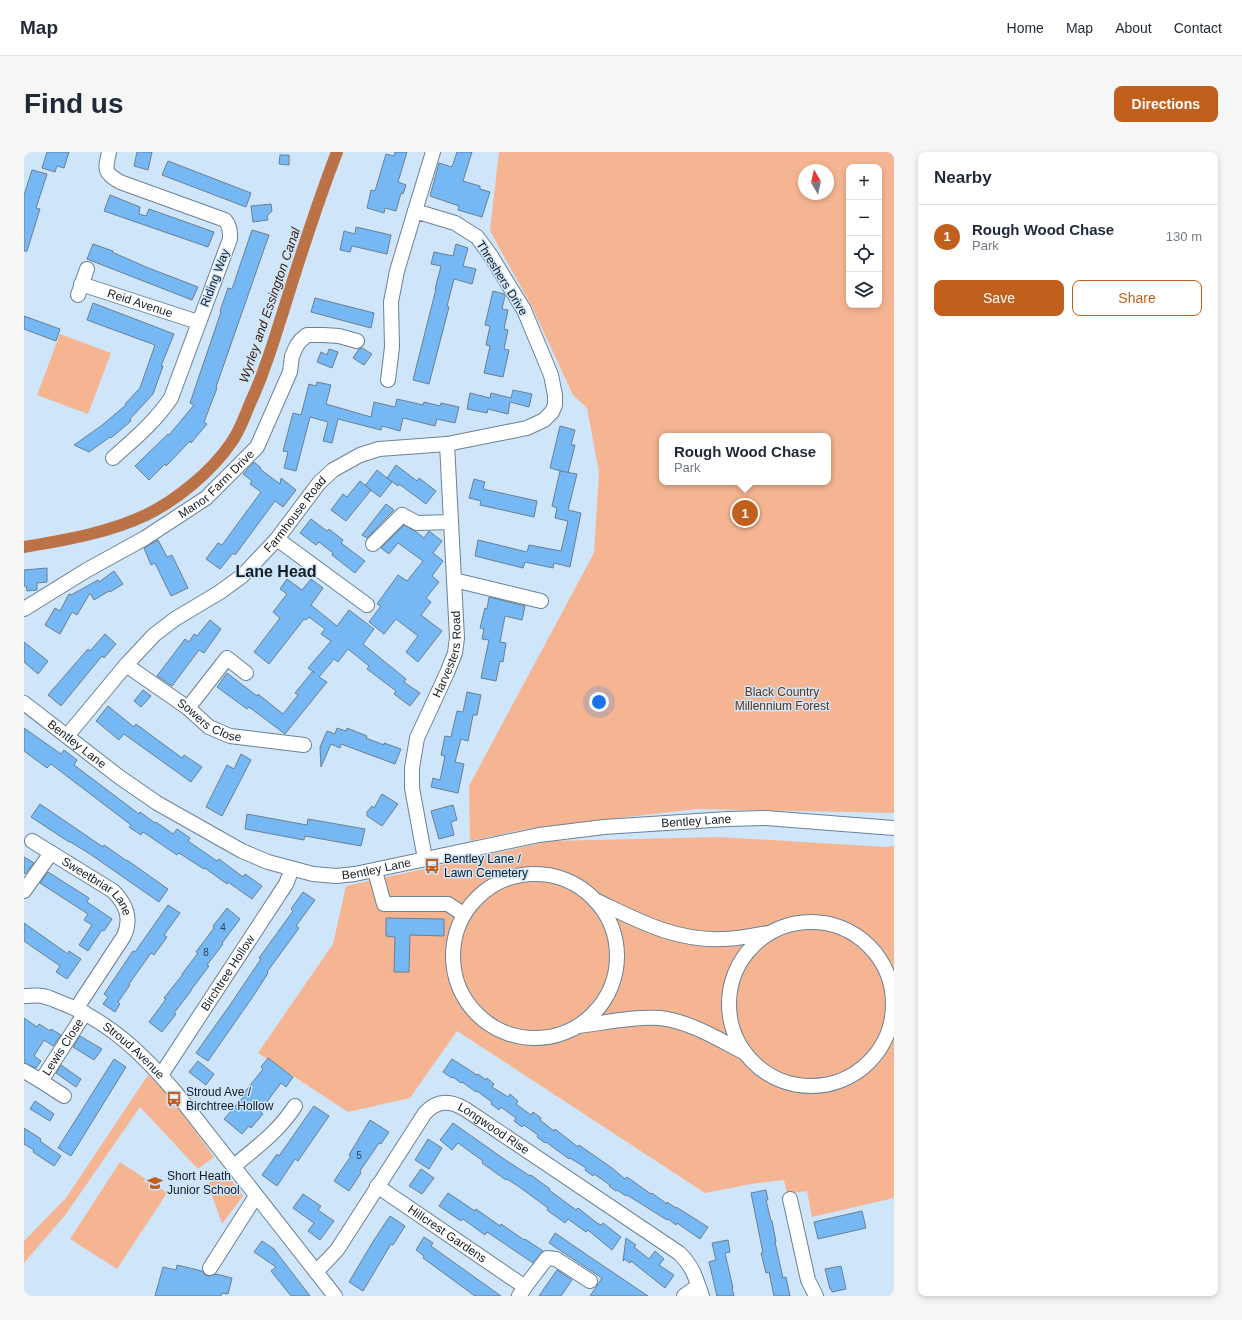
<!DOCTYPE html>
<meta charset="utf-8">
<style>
body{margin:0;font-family:Helvetica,sans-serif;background:#f6f6f7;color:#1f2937}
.controls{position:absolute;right:12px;top:12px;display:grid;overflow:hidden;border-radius:8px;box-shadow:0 2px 6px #0003}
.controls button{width:36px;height:36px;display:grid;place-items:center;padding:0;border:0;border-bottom:1px solid #e0e1e3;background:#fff;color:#1f2937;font:20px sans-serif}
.compass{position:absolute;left:774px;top:12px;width:36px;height:36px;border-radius:50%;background:#fff;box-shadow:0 2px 6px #0003;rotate:351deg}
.you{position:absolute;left:575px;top:550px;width:14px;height:14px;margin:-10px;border:3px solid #fff;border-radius:50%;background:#1a73e8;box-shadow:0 0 0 6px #1a73e833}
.badge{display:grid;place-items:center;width:26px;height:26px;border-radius:50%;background:#c0601c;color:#fff;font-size:13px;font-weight:700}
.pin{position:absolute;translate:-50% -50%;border:2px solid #fff;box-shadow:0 1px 4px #0006}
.popup{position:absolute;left:635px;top:281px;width:172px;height:52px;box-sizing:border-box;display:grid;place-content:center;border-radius:8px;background:#fff;filter:drop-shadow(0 1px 3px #0005);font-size:13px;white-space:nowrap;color:#747a83}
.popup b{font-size:15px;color:#1f2937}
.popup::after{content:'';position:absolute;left:50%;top:100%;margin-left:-8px;border:8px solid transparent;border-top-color:#fff}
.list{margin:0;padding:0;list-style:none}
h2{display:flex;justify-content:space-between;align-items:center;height:52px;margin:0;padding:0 16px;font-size:17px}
h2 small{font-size:13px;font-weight:400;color:#747a83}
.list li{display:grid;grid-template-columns:26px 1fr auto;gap:12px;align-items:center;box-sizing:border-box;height:64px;padding:0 16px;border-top:1px solid #e0e1e3}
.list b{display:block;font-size:15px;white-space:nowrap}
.list p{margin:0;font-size:13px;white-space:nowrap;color:#747a83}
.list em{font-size:13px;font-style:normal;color:#747a83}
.actions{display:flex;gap:8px;padding:12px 16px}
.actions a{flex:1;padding:9px 0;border:1px solid #c0601c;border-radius:8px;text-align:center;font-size:14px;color:#c0601c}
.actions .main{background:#c0601c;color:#fff}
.icon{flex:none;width:22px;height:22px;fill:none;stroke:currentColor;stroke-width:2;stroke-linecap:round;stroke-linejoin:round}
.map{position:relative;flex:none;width:870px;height:1144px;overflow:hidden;border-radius:8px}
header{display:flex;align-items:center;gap:24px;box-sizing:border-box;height:56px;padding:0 20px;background:#fff;border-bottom:1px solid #e0e1e3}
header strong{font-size:19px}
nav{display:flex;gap:22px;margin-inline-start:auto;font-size:14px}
.intro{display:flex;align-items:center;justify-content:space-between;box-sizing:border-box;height:96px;padding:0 24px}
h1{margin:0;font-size:28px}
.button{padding:10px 18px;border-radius:8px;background:#c0601c;color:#fff;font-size:14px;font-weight:700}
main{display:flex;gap:24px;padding:0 24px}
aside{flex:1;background:#fff;border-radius:8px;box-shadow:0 2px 6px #0003}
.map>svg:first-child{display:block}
.green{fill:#f5b592;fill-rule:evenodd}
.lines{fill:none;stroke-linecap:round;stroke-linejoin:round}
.canal{stroke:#bb7246;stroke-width:12}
.building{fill:#75b8f3;stroke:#6a7f93}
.minor-casing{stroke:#6c8194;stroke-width:16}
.minor{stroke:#fff;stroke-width:14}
.labels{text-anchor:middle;stroke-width:3;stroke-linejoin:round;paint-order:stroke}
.number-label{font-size:10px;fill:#2c4458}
.street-label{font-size:12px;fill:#141d24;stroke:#cee5fa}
.park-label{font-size:12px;fill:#663414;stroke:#cee5fa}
.poi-label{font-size:12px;fill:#141d24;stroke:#cee5fa;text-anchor:start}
.water-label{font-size:13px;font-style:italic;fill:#3f200e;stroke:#cee5fa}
.district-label{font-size:16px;font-weight:bold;fill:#141d24;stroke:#cee5fa}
</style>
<header>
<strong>Map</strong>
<nav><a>Home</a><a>Map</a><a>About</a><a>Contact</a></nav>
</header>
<div class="intro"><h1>Find us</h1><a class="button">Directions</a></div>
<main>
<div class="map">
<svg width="870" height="1144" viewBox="0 0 870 1144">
<rect width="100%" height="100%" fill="#cee5fa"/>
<!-- green -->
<g class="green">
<path d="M475,0H870V661L673,657L508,676L446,689L445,634L570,401L575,320L563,256L549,243L508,155L466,79ZM825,15H855V153H825ZM780,18H804V42H780ZM638,284H804V330H638Z"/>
<path d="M36,182L87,201L64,262L13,243Z"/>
<path d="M695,685L862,695L870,694V1046L788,1065L783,1039L763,1042L760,1028L733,1031L681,1041L433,879L386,946L324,960L234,901L309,792L322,734L527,689Z"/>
<path d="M124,923L144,942L190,1005L174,1017L116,955L42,1062L0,1111V1089L42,1046Z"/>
<path d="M96,1010L143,1041L93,1117L46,1087Z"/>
<path d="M200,1018L219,1044L198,1072L184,1032Z"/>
</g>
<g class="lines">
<!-- canal -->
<path class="canal" d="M0,395C41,388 84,381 122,363C153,348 188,319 207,291C215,280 220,266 225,254C230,242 236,230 240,217C247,199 252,181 258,163C275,108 292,54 313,0"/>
</g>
<!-- building -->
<g class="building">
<path d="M23,0H45L40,16L33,14L31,20L18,16Z"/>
<path d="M113,0H128L124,18L110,14Z"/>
<path d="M371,0H383L374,30L382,33L379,42L377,41L372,59L361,56L360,61L343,56L347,38L351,39L362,2L370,4Z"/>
<path d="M433,0H448L439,29L456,34V37L466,40L458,65L434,58L435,54L406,44L415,11L428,15Z"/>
<path d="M256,3H265V13L255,12Z"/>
<path d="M144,9L227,41L222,55L138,23Z"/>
<path d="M8,18L23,22L12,56L16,57L3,99H0V43Z"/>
<path d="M86,43L116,55L115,62L122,64L125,57L190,80L184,95L80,59Z"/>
<path d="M247,52L248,59L243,64L244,68L229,70L227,54Z"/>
<path d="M332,75L367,83L363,102L328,94L326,100L316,98L320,79L331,82Z"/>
<path d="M228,78L245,83L192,235L193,236L180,270L183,272L167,291L166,289L142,314L141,312L125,328L111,314L144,282L145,283L170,253L166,251L197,160L196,159L204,136L208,137Z"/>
<path d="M69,92L89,99L88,100L122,115L174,135L168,148L63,107Z"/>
<path d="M432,92L444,96L439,114L452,117L448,132L430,127L423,154L425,155L405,232L389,228L412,137H411L417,114L407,112L410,100L429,104Z"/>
<path d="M469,139L480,142L481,144L478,157L484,158L480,177L484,178L480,197L485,198L479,225L460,221L466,194L462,193L466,174L461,173Z"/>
<path d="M291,146L350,161L347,176L287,160Z"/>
<path d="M69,151L150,182L137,214H139L129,242L106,267L107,269L87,286L86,285L65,300L50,293L77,274L102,253L101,252L116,236L131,193L63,168Z"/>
<path d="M0,164L36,177L32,189L0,177Z"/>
<path d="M338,196L348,202L340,213L329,206L335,197Z"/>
<path d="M305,197L314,200L308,216L293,210L297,200L303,203Z"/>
<path d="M293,230L307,233L302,252L347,265L350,250L371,255L373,247L399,253L400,250L416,254L417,251L435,255L431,271L413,267L411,274L379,266L376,279L358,274L357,278L314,267L308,291L299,289L304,270L286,265L272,319L260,316L264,300L259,299L269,261L277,263L285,232L292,234Z"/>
<path d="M489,238L508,242L505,255L486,250L484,262L464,257L463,261L443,257L446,241L466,246L467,241L487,246Z"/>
<path d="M536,274L551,278L547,293H551L544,321L526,316Z"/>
<path d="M230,310L237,316L236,317L256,332L257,326L272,338L259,355L251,349L211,403L209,401L196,417L182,407L194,391L198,393L237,340L226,332L228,329L219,322Z"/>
<path d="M372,313L393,329L395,326L412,339L402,352L375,332L374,334L363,326Z"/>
<path d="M353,318L368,330L356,345L341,334Z"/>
<path d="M536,319L553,322L544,358L557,361L546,415L530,411L529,416L501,410L499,416L451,404L454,388L503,400L505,393L537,399L544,369L531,366L533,356L528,354Z"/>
<path d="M450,327L461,330L459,337L513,349L510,365L456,353L457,349L445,346Z"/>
<path d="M336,329L347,338L322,369L307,358L319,342L323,345Z"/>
<path d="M362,352L370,358L343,386L338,383Z"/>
<path d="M287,367L303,379L305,377L319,388L317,391L341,409L331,421L308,403L309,401L295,390L292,393L276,381Z"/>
<path d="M380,373L391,379L400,386L405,379L418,389L409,401L419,409L408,424L415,430L402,446L407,450L397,463L418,479L394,510L382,500L394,484L372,467L360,482L345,470L357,454L353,452L374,423L383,429L399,409L374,391L365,402L357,396Z"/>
<path d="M134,388L143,405L148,403L164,436L147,444L131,411L127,413L120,396Z"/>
<path d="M23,416V430L13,431V438L3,439L2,434H0V418Z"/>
<path d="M90,419L99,432L86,440L85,439L70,448L66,441L53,463L48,460L36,482L21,473L31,456L36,459L45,442L47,443L74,428L75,430Z"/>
<path d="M263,427L278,438L287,427L299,436L287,453L313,474L325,458L350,477L339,492L382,527L380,530L396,541L386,554L370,542L372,539L343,517L345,514L324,497L314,510L310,507L295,525L303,530L261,582L225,555L223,557L193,535L203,521L233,544L234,542L259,562L274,543L271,541L289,519L291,521L284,516L307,489L297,482L301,477L285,465L282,468L280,467L245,512L230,500L256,466L249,460L263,442L256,437Z"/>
<path d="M465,445L501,454L498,468L481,464L476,490L482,491L479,510L476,509L472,529L457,526L465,488L458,487L460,477L456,476L461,456L463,457Z"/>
<path d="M186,468L197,477L180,501L175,498L148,534L133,524L161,487L165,490L170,482L173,484Z"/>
<path d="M81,482L92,492L80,506L78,504L37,554L24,543L64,497L66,499Z"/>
<path d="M0,490L24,509L14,522L0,510Z"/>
<path d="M119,538L127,544L117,555L110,549Z"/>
<path d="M443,540L457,543L453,563H449L444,589L437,587L431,610L440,612L434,641L407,635L409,626L416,628L421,604L417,603L421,584L427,585L433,559L439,560Z"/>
<path d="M84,554L110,575L112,572L158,606L160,603L178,615L167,630L100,582L95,588L72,569Z"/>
<path d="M0,576L37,602L40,598L53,608L50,613L115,662L116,660L131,671L132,670L149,682L153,677L166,686L164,689L193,709L195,707L219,725L221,722L238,734L228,747L204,730L203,732L181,716L180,717L155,701L153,703L119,680L117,683L105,675L107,673L27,612L23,616L0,599Z"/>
<path d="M313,576L322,579L323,576L343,584L342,586L360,593V591L377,597L371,612L317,592L316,596L307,592L297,615L296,595L303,579L311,582Z"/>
<path d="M217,602L227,608L198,664L182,655L203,613L210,617Z"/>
<path d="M358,642L374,652L358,674L343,664V660L348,654L350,656Z"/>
<path d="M16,652L79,695L80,693L103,709V708L144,737L135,750L66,702L45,689V690L7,665Z"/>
<path d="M429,653L433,668L427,670L430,683L415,687L407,659Z"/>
<path d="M223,662L283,673L284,667L341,677L337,694L281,684L280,688L221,677Z"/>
<path d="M0,705L10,711L1,722L0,721Z"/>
<path d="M24,720L65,746L63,750L88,767L80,779L78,778L64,799L55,793L68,773L60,768L64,762L16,731Z"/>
<path d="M279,740L291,748L272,774L275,776L243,820L244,821L230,843L184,909L172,901L206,853L237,807L235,806L269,759L267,757Z"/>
<path d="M144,753L156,761L140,783L143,785L130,803L127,801L105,832L106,833L94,850L96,852L91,860L79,852L84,845L80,842L109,799L111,800Z"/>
<path d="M203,756L216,767L198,791L199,792L183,813L185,814L167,838V839L150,861L152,862L138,880L125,870L142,847L140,846L159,822H158L174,801L172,800L190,776L189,774Z"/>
<path d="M362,766L420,767V784L386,783L385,820H370L371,785L362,784Z"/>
<path d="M0,771L44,802L45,799L57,807L43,827L32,820L36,814L0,789Z"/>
<path d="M0,866L13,875L15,872L26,879L27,877L37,883L29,894L20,888L10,904L17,909L12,916L0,911Z"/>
<path d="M56,884L78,897L70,908L49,895Z"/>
<path d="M244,906L269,925L262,935L257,931L236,959L239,962L227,976L225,974L218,982L200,967L222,942L220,941L239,917L237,915Z"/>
<path d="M90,907L102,915L47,1004L34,996Z"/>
<path d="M428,907L453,923L454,922L462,928L463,926L470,932L468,935L484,945L486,942L494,949L492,952L507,963L509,960L517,966L516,968L530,979L531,977L554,995L555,993L588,1016L601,1027L603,1025L627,1042L628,1041L643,1052V1050L652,1056V1055L684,1075L676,1087L653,1071L652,1073L644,1067L643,1068L603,1043L602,1044L593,1038L592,1039L585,1034L586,1033L570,1022L569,1024L561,1018L562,1016L546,1006L545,1007L522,990L521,991L513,985L514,983L500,973L498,975L490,969L492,966L477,955L475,958L467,952L468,950L453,939L452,940L438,930L437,931L429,925L428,926L419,920Z"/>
<path d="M174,909L190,922L182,933L165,920Z"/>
<path d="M37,913L57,927L52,935L32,921Z"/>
<path d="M11,949L30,962L26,969L6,957Z"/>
<path d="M290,954L305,964L274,1009L271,1007L253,1034L238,1023L253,1002L255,1004Z"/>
<path d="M346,968L365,980L357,992L355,991L336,1019L337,1021L325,1039L310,1029L327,1004L325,1003Z"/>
<path d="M429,971L480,1007L506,1024L507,1023L526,1037L525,1038L552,1058L554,1056L573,1071L577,1073L579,1071L597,1085L588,1098L564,1078L562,1080L544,1067L541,1071L523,1058L524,1056L494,1034L483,1027L482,1028L458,1011L459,1009L434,991L428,998L416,988Z"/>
<path d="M0,976L17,987L16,989L37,1004L30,1014L9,1000L10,998L0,992Z"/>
<path d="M404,987L418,996L405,1017L391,1008Z"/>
<path d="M397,1017L410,1026L398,1042L385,1034Z"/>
<path d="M742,1038L744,1048H742L747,1069H748L752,1090H751L759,1126L762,1125L766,1144H750L745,1120L742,1121L737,1101H739L727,1041Z"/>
<path d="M424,1041L451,1059L452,1057L476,1074L477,1072L500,1088L501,1087L519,1099L509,1111L463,1080L461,1083L439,1067L437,1069L415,1054Z"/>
<path d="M279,1042L297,1054L294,1058L310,1069L296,1088L284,1079L290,1071L269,1056Z"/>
<path d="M838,1059L842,1076L794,1087L790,1070Z"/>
<path d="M366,1064L381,1074L369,1093L367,1092L339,1139L325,1130L350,1088Z"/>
<path d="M531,1081L575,1111L624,1144H566L578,1126L525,1091Z"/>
<path d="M400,1085L409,1091L407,1094L477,1144H451L399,1106L400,1104L392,1098Z"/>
<path d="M602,1086L612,1093L610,1095L625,1107L631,1099L640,1107L635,1113L650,1123L641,1136L607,1109L606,1111L600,1107L599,1109Z"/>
<path d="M704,1088L706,1100L701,1101L709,1136H708L710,1144H693L685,1110L692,1108L688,1091Z"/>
<path d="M238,1089L250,1097L286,1144H267L247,1119L252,1115L230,1100Z"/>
<path d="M153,1113L178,1119L181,1123L185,1124L192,1122L208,1126L204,1142L198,1141L197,1144H131L139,1115L152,1118Z"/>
<path d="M817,1114L822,1137L808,1140L807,1137H806L801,1117Z"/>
<path d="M533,1118L548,1128L537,1144H515Z"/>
</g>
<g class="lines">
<defs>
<g id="minor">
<path d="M85,0C81,18 80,21 96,30L201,68C206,74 206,79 206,87L147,246C131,270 110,287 89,306"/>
<path d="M391,59L409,0"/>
<path id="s1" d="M57,132L174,170"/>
<path d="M54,143L63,117"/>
<path d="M253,387L343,453"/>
<path d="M349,392L378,363L393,371L427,370"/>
<path d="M430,428L517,449"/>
<path id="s2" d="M0,457L63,418L121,386L182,346L233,295L266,220L268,204L273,193L277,188L283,183H300L315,184L333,189"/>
<path id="s3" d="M102,513L164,556L185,575L206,584L280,593"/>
<path id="s4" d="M0,551L94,624L133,651L218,699L244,710L289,722L312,724L331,722L515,683L580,675L704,667L742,666L870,676"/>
<path d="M164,556L203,506L222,521"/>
<path id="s5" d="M43,584L102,513L130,483L151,467L196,440L218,424L253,387L295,331L309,318L336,303L355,297L423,292L503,276L520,268L528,260L531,253V243L527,223L500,158L467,104L453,85L431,71L391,59L373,119L367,150L368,195L364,228"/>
<path id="s6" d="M8,689L89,739C102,752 108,766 100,784L52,857"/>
<path id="s7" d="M401,707L388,636V616L393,586L423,521L431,501L433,486L423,292"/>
<path d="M351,719L360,752H424L439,762"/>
<circle cx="511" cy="804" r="82"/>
<path d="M0,739L27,701"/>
<path d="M573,749C615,769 651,789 699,787C714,787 729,783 745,781"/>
<circle cx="787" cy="852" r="82"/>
<path id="s8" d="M0,844C6,844 13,843 18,844C25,845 32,849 38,851C85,869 120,903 152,941L311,1144"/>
<path d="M554,874C580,871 609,864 636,866C665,869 696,888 721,901"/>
<path id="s9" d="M0,919L17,929L61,861"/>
<path id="s10" d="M137,923L262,732L268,717"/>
<path d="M17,929L40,944"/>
<path d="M210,1014C234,994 254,980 271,954"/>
<path id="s11" d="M353,1034L501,1135L495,1144"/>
<path d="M766,1047L784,1128L792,1144"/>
<path d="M186,1116L232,1044"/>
<path id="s12" d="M292,1120L313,1098L401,961C413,948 426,948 441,957L655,1101C669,1114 672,1127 678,1144"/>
<path d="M500,1136L523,1106L532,1107L566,1129"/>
<path d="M660,1144L674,1134"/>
</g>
</defs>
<!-- minor casing -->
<use href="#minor" class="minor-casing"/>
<!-- minor -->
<use href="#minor" class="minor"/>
</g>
<!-- icons -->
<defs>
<symbol id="bus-bare" viewBox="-9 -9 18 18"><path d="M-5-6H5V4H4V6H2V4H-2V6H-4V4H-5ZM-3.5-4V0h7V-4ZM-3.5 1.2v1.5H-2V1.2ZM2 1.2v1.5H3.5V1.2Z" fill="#c0601c" stroke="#cee5fa" stroke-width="2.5" paint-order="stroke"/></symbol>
<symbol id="school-bare" viewBox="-9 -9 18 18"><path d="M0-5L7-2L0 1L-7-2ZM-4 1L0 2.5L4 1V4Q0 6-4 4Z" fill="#c0601c" stroke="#cee5fa" stroke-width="2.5" paint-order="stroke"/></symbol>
</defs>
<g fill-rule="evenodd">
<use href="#bus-bare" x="397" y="703" width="22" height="22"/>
<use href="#bus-bare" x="139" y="936" width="22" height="22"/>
<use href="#school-bare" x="120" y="1020" width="22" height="22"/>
</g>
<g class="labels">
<!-- number labels -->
<g class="number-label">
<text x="199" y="779">4</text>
<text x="182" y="804">8</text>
<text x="335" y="1007">5</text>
</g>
<!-- street labels -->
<g class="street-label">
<text transform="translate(191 126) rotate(-69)" y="4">Riding Way</text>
<text transform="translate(478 126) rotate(58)" y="4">Threshers Drive</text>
<text dy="4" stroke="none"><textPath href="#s1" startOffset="62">Reid Avenue</textPath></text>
<text dy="4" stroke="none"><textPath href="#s2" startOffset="230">Manor Farm Drive</textPath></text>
<text dy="4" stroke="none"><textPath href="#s5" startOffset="321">Farmhouse Road</textPath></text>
<text dy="4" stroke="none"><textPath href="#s7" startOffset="213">Harvesters Road</textPath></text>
<text dy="4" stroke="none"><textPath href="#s3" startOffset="101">Sowers Close</textPath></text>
<text dy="4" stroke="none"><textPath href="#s4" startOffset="67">Bentley Lane</textPath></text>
<text dy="4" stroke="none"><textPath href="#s4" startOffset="727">Bentley Lane</textPath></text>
<text dy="4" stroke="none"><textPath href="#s4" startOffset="403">Bentley Lane</textPath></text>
<text dy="4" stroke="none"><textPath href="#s6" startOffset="80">Sweetbriar Lane</textPath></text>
<text dy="4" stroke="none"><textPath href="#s10" startOffset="122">Birchtree Hollow</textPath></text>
<text dy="4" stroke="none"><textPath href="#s9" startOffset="60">Lewis Close</textPath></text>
<text dy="4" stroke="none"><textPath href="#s8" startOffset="126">Stroud Avenue</textPath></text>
<text dy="4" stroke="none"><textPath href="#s12" startOffset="272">Longwood Rise</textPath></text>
<text dy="4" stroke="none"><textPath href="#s11" startOffset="85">Hillcrest Gardens</textPath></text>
</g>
<!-- park labels -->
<g class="park-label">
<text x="758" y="544">Black Country<tspan x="758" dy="14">Millennium Forest</tspan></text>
</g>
<!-- poi labels -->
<g class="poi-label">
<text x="420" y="711">Bentley Lane /<tspan x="420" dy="14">Lawn Cemetery</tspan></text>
<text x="162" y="944">Stroud Ave /<tspan x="162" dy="14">Birchtree Hollow</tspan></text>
<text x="143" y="1028">Short Heath<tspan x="143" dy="14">Junior School</tspan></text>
</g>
<!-- water labels -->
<g class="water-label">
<text transform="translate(245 153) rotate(-71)" y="5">Wyrley and Essington Canal</text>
</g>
<!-- district labels -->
<g class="district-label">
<text x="252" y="425">Lane Head</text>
</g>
</g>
</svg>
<div class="controls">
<button>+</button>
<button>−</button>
<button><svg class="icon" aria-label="locate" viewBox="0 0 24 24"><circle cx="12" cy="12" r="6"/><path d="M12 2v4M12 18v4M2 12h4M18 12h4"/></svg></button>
<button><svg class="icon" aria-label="layers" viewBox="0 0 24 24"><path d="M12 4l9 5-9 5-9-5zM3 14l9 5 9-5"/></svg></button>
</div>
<svg class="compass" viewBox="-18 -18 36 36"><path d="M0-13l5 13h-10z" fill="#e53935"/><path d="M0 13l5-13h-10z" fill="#747a83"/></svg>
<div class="you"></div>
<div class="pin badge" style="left:721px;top:361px">1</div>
<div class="popup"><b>Rough Wood Chase</b>Park</div>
</div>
<aside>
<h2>Nearby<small></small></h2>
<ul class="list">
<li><span class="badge">1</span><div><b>Rough Wood Chase</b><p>Park</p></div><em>130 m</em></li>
</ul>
<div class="actions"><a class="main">Save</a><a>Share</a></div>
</aside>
</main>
